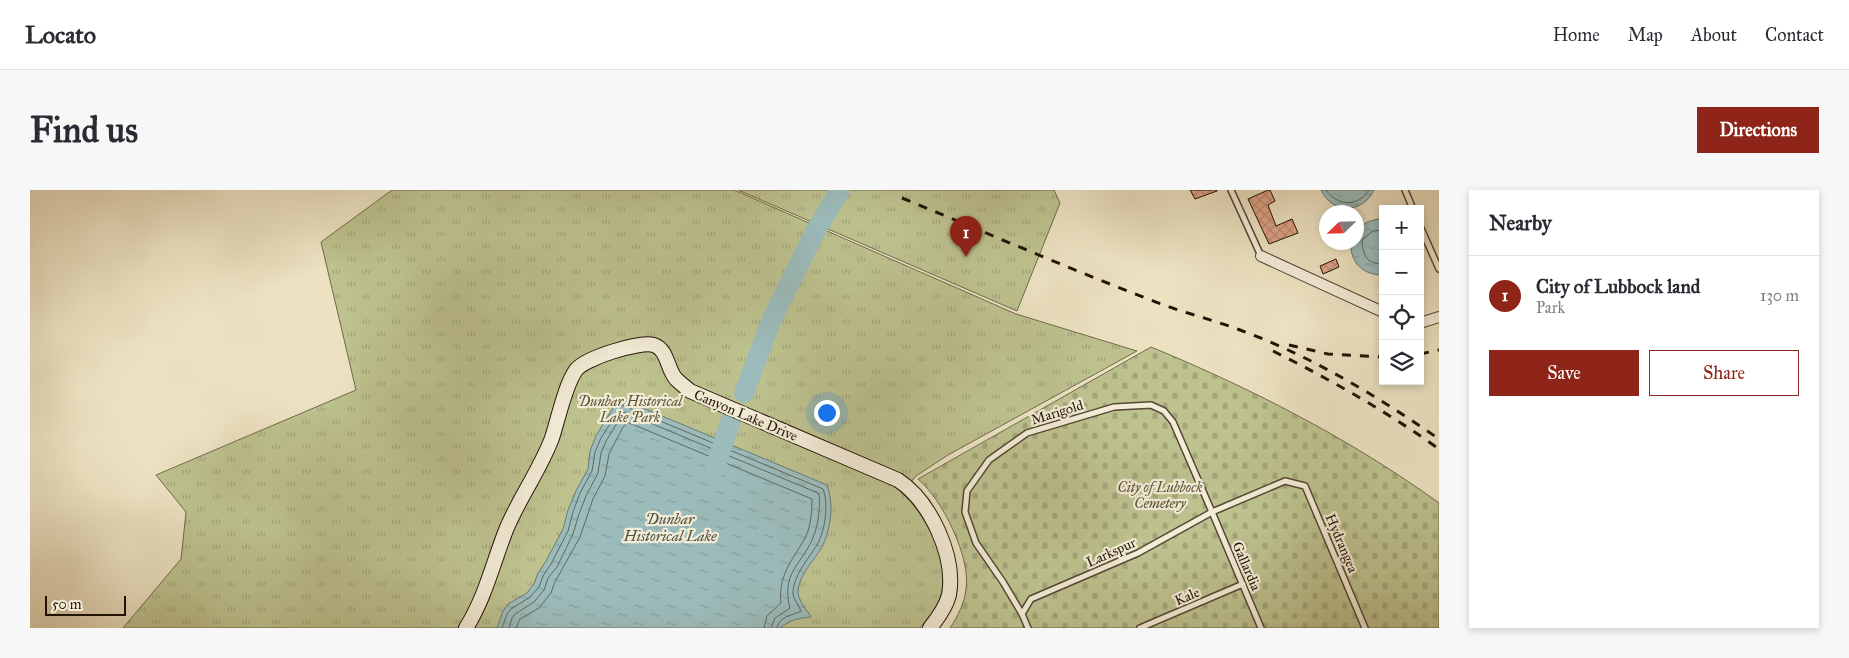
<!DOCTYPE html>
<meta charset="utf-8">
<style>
body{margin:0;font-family:"IM FELL Great Primer",serif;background:#f7f7f7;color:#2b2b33}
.controls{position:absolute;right:15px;top:15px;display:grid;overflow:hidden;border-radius:0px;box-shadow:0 2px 8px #0003}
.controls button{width:45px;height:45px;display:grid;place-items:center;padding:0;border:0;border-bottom:1px solid #e1e1e2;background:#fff;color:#2b2b33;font:25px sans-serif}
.compass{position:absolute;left:1289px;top:15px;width:45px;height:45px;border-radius:50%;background:#fff;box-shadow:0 2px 8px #0003;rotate:247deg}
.scale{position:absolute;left:15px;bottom:12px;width:81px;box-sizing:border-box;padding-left:5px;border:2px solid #211405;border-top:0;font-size:14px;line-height:18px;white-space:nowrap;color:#211405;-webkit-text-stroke:4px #f3ecd7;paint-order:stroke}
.you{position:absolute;left:796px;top:222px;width:18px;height:18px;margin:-12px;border:4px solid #fff;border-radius:50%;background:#1a73e8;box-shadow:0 0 0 8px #1a73e833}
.badge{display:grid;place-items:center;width:32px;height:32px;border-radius:50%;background:#8f2418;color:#fff;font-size:16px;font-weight:700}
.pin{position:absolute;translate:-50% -41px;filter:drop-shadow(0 1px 2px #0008)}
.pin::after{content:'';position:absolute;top:26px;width:18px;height:15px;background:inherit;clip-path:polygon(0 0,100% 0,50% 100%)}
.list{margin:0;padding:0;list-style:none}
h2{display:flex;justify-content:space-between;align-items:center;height:65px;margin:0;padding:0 20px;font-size:21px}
h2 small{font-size:16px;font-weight:400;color:#7c7c81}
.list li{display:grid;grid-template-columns:32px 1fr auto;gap:15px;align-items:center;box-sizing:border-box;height:80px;padding:0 20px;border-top:1px solid #e1e1e2}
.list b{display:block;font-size:19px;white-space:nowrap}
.list p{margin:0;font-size:16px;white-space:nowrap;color:#7c7c81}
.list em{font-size:16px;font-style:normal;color:#7c7c81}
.actions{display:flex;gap:10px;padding:15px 20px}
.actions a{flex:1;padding:11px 0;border:1px solid #8f2418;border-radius:0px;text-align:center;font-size:18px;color:#8f2418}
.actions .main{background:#8f2418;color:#fff}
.icon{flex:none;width:28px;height:28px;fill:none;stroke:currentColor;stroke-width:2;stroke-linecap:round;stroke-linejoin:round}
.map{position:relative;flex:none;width:1409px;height:438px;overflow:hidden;border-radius:0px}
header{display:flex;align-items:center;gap:30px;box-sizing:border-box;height:70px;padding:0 25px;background:#fff;border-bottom:1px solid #e1e1e2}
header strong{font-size:24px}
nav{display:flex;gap:28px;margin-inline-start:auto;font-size:18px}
.intro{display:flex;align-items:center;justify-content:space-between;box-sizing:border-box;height:120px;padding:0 30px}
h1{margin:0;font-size:35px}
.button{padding:12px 22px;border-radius:0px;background:#8f2418;color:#fff;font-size:18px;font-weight:700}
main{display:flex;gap:30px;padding:0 30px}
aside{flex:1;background:#fff;border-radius:0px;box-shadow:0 2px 8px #0003}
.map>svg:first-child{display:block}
.grass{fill:url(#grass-tufts);stroke:#6f6b4a}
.cemetery{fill:url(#cemetery-stones);stroke:#6f6b4a}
.water{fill:url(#water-ripples);stroke:#6b7973}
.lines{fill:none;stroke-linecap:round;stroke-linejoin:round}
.shore{stroke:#5e6860;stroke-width:1}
.river{stroke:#9cbcbc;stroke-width:20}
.building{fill:url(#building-cross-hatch);stroke:#211405}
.lane-casing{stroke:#544834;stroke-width:8}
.street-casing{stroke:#544834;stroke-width:12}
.secondary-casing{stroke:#211405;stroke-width:16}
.lane{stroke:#f3ecd7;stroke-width:5}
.street{stroke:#f3ecd7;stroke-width:10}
.secondary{stroke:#f3ecd7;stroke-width:14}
.rail{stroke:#211405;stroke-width:3;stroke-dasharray:9 9;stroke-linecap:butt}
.labels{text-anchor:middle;stroke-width:4.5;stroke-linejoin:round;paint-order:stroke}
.park-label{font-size:14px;font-style:italic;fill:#585135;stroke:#f3ecd7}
.street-label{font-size:14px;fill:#211405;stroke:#f3ecd7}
.water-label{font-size:15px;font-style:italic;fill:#4c4f45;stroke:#f3ecd7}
</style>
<header>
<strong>Locato</strong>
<nav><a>Home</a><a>Map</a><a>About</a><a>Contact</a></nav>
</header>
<div class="intro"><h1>Find us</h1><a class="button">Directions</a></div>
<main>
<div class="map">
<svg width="1409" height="438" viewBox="0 0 1409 438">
<defs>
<pattern id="grass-tufts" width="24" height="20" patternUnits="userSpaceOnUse" patternTransform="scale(1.25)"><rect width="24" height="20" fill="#bdc28f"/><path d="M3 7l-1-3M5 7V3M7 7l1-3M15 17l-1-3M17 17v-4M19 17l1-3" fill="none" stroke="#a2a67a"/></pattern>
<pattern id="cemetery-stones" width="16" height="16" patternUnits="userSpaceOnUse" patternTransform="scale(1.25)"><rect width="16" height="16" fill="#bdc28f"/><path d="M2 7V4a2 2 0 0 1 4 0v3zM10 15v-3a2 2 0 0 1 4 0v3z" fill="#a2a67a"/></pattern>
<pattern id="water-ripples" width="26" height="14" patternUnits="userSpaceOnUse" patternTransform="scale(1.25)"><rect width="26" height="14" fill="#9cbcbc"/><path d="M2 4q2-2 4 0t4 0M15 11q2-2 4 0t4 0" fill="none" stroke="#86a1a0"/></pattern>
<pattern id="building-cross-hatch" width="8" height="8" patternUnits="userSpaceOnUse" patternTransform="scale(1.25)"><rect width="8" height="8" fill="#dca286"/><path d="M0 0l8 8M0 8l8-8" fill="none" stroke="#bc8b72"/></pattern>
</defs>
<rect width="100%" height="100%" fill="#ece2c2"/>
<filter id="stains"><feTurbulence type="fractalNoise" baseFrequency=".004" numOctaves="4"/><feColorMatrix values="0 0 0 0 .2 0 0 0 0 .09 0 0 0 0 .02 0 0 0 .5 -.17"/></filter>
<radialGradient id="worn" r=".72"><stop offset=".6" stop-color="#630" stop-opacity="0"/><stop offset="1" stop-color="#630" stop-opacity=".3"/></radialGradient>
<!-- grass -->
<g class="grass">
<path d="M362,0H704L986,124L1107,161L918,265L886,286L872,303C896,325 921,372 911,405C908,417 898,428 890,438H93L151,369L156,322L126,285L326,200L291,52Z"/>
<path d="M708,0H1024L1030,13L987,121Z"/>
</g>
<!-- cemetery -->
<path class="cemetery" d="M1121,157C1221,198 1322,250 1409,313V438H920C927,428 935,412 936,399C941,367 912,309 888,289Z"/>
<!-- water -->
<g class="water">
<path d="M1291,0H1344C1333,24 1302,24 1291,0Z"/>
<path d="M1348,29H1353V85C1333,85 1320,73 1321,53L1326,52L1327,40C1333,33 1339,31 1348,29Z"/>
<path d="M589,208L797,295C804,313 801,337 793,355C785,370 768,385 768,403C769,411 777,420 781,427C768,428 760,430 750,438H467L473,421L478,414L497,403L504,394L508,383L516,371L533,339L538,320L546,301L558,279L560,261L566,246Z"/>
</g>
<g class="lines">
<!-- shore -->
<g class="shore">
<path d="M1296,0C1308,17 1328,17 1339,0"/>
<path d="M1353,40L1343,41L1332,50C1333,65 1336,74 1353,74"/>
<path d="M472,438L477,424L481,419L500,407L509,397L513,386L521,374L538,341L543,322L550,303L562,281L565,262L571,248L592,215L793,299C799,314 795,341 787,355C778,369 763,386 763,404C764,411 769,415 771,421C762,426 749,426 747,438"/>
<path d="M479,438L482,428L485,424L504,412L514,400L518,388L527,377L543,344L549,324L556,306L568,283L571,263L576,251L594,222L788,303C791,310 789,316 789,323C788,332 786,341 782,350C770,376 751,384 760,418L745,428L741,438"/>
<path d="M486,438L490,429L509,418L521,403L525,392L550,347L563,309L575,286L579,264L592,239L597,232L782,309C782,321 781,337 775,348C762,371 748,385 751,413L737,426L734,438"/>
</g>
<!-- river -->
<g class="river">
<path d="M714,203L742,129L785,42L810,0"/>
<path d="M685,278L701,230"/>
</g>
</g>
<!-- building -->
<g class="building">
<path d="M1160,0H1187V1L1165,9Z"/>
<path d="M1238,0H1240L1245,11L1238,15L1246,36L1262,29L1268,43L1239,54L1218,9Z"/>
<path d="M1306,69L1309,77L1293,84L1290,76Z"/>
</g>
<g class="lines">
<defs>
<g id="lane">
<path d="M1201,0L1231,66"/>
<path d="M1375,0L1383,19"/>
<path d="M1390,36L1409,79"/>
<path d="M992,424L1001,409L1108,363L1182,322L1231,438"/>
<path d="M998,438L992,424L973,392L946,353L935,322L937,301L959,270L997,243L1084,217L1121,215L1134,221L1143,232L1182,322L1255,291L1275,296L1335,438"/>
<path d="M1110,438L1213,394"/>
</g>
<g id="street">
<path d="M1231,66L1353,122"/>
<path d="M1390,133L1409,127"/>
</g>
<path id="secondary" d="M436,438C455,408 463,373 476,340C489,308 510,280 522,248C528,230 535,195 546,180C555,168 609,151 624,155C638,160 637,179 646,189C650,193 655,197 660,201L868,290C900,311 926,366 919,405C916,417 908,428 900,438"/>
</defs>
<!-- lane casing -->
<use href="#lane" class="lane-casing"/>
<!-- street casing -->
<use href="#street" class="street-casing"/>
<!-- secondary casing -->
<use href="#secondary" class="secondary-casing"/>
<!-- lane -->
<use href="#lane" class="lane"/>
<!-- street -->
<use href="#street" class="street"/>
<!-- secondary -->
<use href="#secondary" class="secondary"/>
<!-- rail -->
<g class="rail">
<path d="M872,8C955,42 1037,78 1121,110C1150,122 1181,129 1210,140C1281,166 1347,206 1409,249"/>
<path d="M1259,155L1298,164L1353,167"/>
<path d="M1243,161C1301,190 1356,221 1409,259"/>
<path d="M1390,164L1409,160"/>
</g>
</g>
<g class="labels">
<!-- park labels -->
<g class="park-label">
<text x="600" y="216">Dunbar Historical<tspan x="600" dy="16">Lake Park</tspan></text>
<text x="1130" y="302">City of Lubbock<tspan x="1130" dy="16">Cemetery</tspan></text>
</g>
<!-- street labels -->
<g class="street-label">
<text transform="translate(1027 222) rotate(-17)" y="5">Marigold</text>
<text transform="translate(716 225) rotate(23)" y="5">Canyon Lake Drive</text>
<text transform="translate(1312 353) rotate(67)" y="5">Hydrangea</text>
<text transform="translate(1081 362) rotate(-24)" y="5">Larkspur</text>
<text transform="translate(1217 376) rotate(67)" y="5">Gallardia</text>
<text transform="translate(1157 406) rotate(-23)" y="5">Kale</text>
</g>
<!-- water labels -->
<g class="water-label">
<text x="640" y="334">Dunbar<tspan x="640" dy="17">Historical Lake</tspan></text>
</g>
</g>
<rect width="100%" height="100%" filter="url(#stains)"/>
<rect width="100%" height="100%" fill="url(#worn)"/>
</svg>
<div class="controls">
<button>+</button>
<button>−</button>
<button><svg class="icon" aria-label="locate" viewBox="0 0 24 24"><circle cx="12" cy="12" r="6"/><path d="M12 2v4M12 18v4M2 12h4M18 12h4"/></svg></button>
<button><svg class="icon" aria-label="layers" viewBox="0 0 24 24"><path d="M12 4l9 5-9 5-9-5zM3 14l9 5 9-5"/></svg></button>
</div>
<svg class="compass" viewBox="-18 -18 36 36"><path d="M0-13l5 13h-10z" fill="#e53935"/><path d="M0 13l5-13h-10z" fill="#7c7c81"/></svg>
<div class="scale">50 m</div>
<div class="you"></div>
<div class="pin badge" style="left:936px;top:67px">1</div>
</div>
<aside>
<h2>Nearby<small></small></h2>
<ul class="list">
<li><span class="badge">1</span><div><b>City of Lubbock land</b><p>Park</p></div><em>130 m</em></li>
</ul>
<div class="actions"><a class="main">Save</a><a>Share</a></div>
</aside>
</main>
